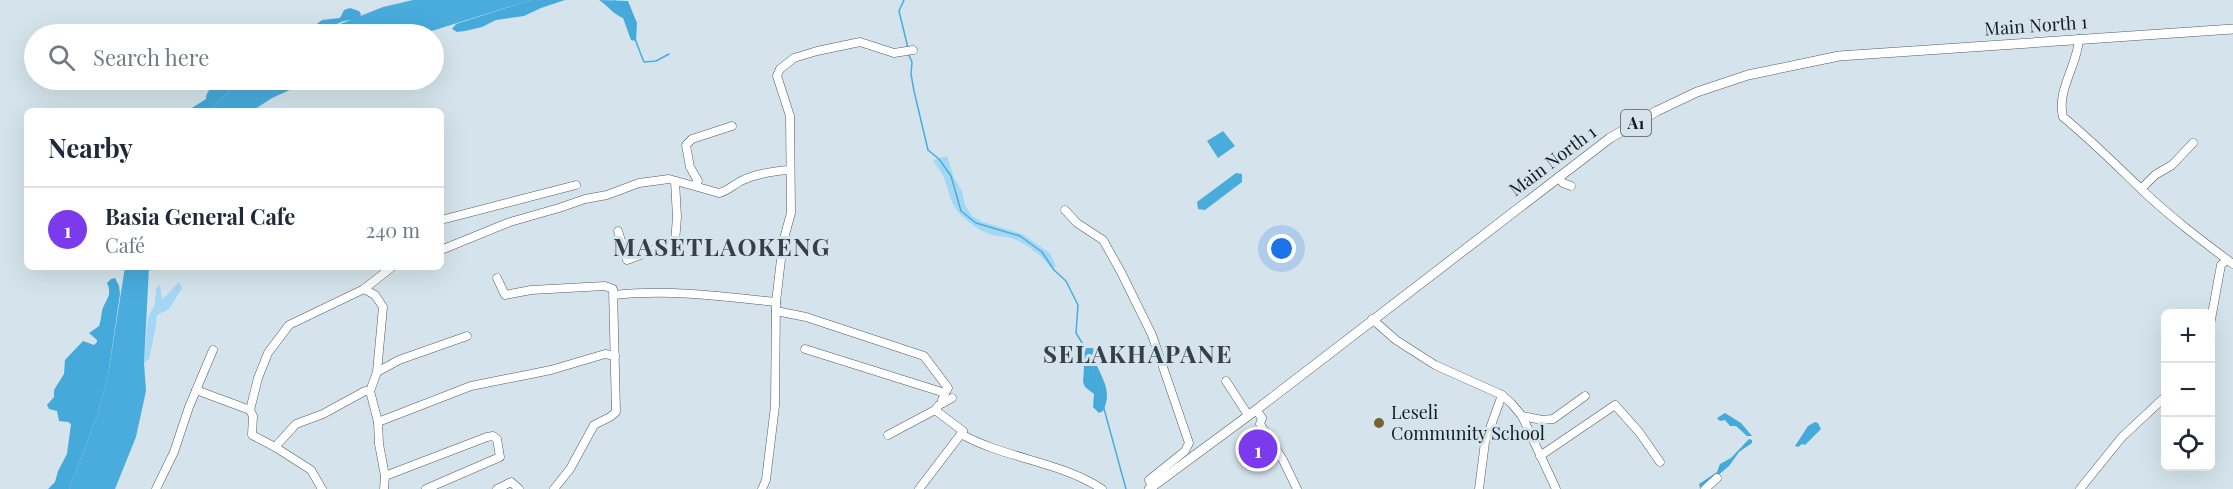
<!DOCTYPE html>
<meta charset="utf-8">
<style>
body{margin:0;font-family:"Playfair Display",serif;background:#f6f6f7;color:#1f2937}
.controls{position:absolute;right:18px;bottom:18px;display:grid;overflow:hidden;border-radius:9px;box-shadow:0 6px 24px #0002}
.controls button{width:54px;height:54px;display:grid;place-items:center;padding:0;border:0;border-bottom:2px solid #e0e1e3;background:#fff;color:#1f2937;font:30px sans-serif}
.you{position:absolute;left:1282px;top:249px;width:21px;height:21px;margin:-15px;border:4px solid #fff;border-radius:50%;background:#1a73e8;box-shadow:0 0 0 9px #1a73e833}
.badge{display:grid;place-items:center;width:39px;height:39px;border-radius:50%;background:#7c3aed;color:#fff;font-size:20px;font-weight:700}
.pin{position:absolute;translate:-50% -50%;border:3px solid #fff;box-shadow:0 2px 6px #0006}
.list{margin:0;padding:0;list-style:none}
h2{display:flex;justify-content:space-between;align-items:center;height:78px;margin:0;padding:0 24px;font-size:26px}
h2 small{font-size:20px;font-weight:400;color:#747a83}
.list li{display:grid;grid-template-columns:39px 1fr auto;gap:18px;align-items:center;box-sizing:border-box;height:84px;padding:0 24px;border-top:2px solid #e0e1e3}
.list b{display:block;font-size:22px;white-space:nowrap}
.list p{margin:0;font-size:20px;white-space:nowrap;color:#747a83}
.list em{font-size:20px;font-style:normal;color:#747a83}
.icon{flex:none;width:33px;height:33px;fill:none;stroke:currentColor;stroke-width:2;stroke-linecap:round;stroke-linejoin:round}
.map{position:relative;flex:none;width:2233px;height:489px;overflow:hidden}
.search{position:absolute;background:#fff;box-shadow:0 6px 24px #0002;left:24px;top:24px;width:420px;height:66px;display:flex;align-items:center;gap:15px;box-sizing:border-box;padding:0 21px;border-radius:33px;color:#747a83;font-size:22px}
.panel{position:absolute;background:#fff;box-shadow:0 6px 24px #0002;left:24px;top:108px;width:420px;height:162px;border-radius:9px}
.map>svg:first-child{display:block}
.green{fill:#a4d7f4}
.forest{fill:#45a9d9}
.water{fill:#49acdd}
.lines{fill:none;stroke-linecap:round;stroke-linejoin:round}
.stream{stroke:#49acdd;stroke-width:1.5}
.minor-casing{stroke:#4f5c63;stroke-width:9}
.major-casing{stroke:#4f5c63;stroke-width:10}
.minor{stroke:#fff;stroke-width:8}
.major{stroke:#fff;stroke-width:9}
.poi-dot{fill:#796131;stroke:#d5e4ec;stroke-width:2}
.labels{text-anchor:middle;stroke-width:6;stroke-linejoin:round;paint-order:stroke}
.shield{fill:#d5e4ec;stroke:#50585c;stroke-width:1.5}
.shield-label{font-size:16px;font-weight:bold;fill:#171c1f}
.street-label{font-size:18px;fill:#171c1f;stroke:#d5e4ec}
.poi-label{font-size:18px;fill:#171c1f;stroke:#d5e4ec;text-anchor:start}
.district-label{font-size:24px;font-weight:bold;letter-spacing:1.5px;fill:#344047;stroke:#d5e4ec}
</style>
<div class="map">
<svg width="2233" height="489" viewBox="0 0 2233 489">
<rect width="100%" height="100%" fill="#d5e4ec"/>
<!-- green -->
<g class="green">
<path d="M947,156L954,178L962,191L965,205L972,216L983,222L1022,234L1050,253L1056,266L1054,268L1050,267C1044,257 1025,243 1014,239C1007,236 999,237 992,235C981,232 968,222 961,215C950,205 949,191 944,178C942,172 937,167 934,162V160Z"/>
<path d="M179,282L182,288L169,309L157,315L156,326L149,359L144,363L148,318L155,304L156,289L160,285L162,299L166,296Z"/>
</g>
<!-- forest -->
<g class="forest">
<path d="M531,0H565L541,8L524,16L496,20L482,27L465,31L457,32L452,29L456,24Z"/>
<path d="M599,0L628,1L637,23L636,41L631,40L623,18C613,14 608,6 599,0Z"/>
<path d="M350,8L359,11L361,14L360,17C354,20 347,20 341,22C328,28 319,34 304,34L322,20L340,18L344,10Z"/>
<path d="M222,80H241L207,111H187L206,99C206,89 215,86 222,80Z"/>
<path d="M115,278L119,286L120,294L108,375L98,413L69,489H48L55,482L58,471L67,454L71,424L68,422L59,421L57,411L49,409L47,405L54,397V390L64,374L65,360L83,341L94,345L97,342V340L89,333L99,326C101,320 101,317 102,311C105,300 113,296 107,283L111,279Z"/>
<path d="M1087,348H1093C1095,354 1094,360 1097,366C1104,381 1112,394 1103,411L1099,413L1093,407L1094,394L1085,387L1083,382L1084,368L1082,357Z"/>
<path d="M1725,413L1741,423L1752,436H1747L1736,426H1730L1725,420L1720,421L1717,418Z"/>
<path d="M1815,422L1818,423L1821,429L1805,445L1802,444L1798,447L1795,446L1808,426Z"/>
<path d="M1749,439L1752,440V443L1739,452L1729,466L1704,487L1700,488L1699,484L1717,472L1720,464L1731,458Z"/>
</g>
<!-- water -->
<g class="water">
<path d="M413,0H531L422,34H315L383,7Z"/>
<path d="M241,80H312L272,98L252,111H207Z"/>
<path d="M1223,131L1235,146L1218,158L1207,141Z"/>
<path d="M1236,173L1242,174V182L1205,210L1198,209L1197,202Z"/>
<path d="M125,267H149L144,363L146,391L136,437L115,489H69L98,413L108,375Z"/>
</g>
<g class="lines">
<!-- stream -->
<g class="stream">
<path d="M614,0C630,16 635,42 644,62L656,61L669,54"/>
<path d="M904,0L899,11L908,48"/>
<path d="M908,53L912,62L911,74L914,91L928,150L939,159L951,176L961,211L976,223L1020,236L1042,252L1054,270L1066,281L1078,305L1076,333L1089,354L1126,489"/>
</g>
<defs>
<g id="minor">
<path d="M2079,39C2078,64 2056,91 2063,117C2090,139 2115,164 2140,188C2169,216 2201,240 2233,264"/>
<path d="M1558,177L1563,183L1571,186"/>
<path d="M695,185L698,181L690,167L686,145L692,139L732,126"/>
<path d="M2141,189L2155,175L2172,165L2193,143"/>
<path d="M1065,210L1077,223L1103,240L1121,272L1152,335L1189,443L1185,451L1149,480L1152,487"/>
<path d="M441,220L576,185"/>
<path d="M618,231L627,260L675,242L677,217L675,181"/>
<path d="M441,250L510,222L559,208L585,199L607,195L639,183L669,179L719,193C728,191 733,185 741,181C755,174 774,171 790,170"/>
<path d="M497,278L505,295L531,290L605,286L613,289L616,412L610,417L594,425L570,469L554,489"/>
<path d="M364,289L375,295L383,307L377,372L370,391L378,422L379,444L385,476L384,489"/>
<path d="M614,295C668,289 722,296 776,302"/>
<path d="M776,311L806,317L924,356L948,388L945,393"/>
<path d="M1372,319L1396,340L1435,365L1502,395L1511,403L1522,416L1556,489"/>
<path d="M2210,325L2221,265L2227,260"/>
<path d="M805,349L945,393L942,400L943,403"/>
<path d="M377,372L399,360L467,336"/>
<path d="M1226,381L1248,415"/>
<path d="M196,390L250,410L258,378L268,353L289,325L364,289L392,267"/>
<path d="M250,410L253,416L252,435L275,447L311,470L322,489"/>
<path d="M935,410L963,431L961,434"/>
<path d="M1256,410L1262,418L1260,424L1263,429L1283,460L1297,489"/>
<path d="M1522,416L1542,420L1553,419L1585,396"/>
<path d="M378,422L471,386L551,370L605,354L615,356"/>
<path d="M888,435L935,410L939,405L952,398"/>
<path d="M275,447L296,424L323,414L365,391H370"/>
<path d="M1540,456L1615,405L1639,432L1660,462"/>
<path d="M385,476L487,437L493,436L497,439L500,457L426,489"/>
<path d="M156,489L174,452L189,407L213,350"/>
<path d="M497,489L511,482L519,489"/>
<path d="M762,489L766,480L775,406L776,302L783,242L791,213L790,116L777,76L780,69L794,58L817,51L860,42L894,53L913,50"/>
<path d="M919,489L961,434C1006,459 1059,461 1102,489"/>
<path d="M1479,489L1485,442L1502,395"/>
<path d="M1705,489L1717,478"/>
<path d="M2080,489L2122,437L2166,396"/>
</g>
<path id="major" d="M1149,489L1256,410L1610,138L1657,111L1697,92L1748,75L1839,56L2233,29"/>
</defs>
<!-- minor casing -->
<use href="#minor" class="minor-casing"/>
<!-- major casing -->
<use href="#major" class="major-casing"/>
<!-- minor -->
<use href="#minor" class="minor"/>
<!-- major -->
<use href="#major" class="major"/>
</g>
<!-- markers -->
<circle class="poi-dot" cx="1379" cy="423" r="6"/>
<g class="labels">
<!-- shield labels -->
<rect class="shield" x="1621" y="110" width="30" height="26" rx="4.5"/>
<g class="shield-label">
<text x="1636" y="129">A1</text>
</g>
<!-- street labels -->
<g class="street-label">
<text transform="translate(2036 26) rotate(-4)" y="6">Main North 1</text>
<text transform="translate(1553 161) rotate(-37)" y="6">Main North 1</text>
</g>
<!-- poi labels -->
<g class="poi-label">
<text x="1391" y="419">Leseli<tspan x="1391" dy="21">Community School</tspan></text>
</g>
<!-- district labels -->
<g class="district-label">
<text x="722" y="256">MASETLAOKENG</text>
<text x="1138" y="363">SELAKHAPANE</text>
</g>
</g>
</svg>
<div class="controls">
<button>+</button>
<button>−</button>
<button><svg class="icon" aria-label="locate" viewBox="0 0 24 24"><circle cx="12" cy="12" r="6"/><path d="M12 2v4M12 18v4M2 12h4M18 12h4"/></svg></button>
</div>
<div class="you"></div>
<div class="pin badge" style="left:1258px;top:449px">1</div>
<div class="search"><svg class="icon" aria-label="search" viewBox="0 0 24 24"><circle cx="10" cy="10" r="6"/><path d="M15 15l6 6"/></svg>Search here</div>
<section class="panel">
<h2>Nearby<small></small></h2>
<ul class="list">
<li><span class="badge">1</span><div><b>Basia General Cafe</b><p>Café</p></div><em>240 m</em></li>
</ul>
</section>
</div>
